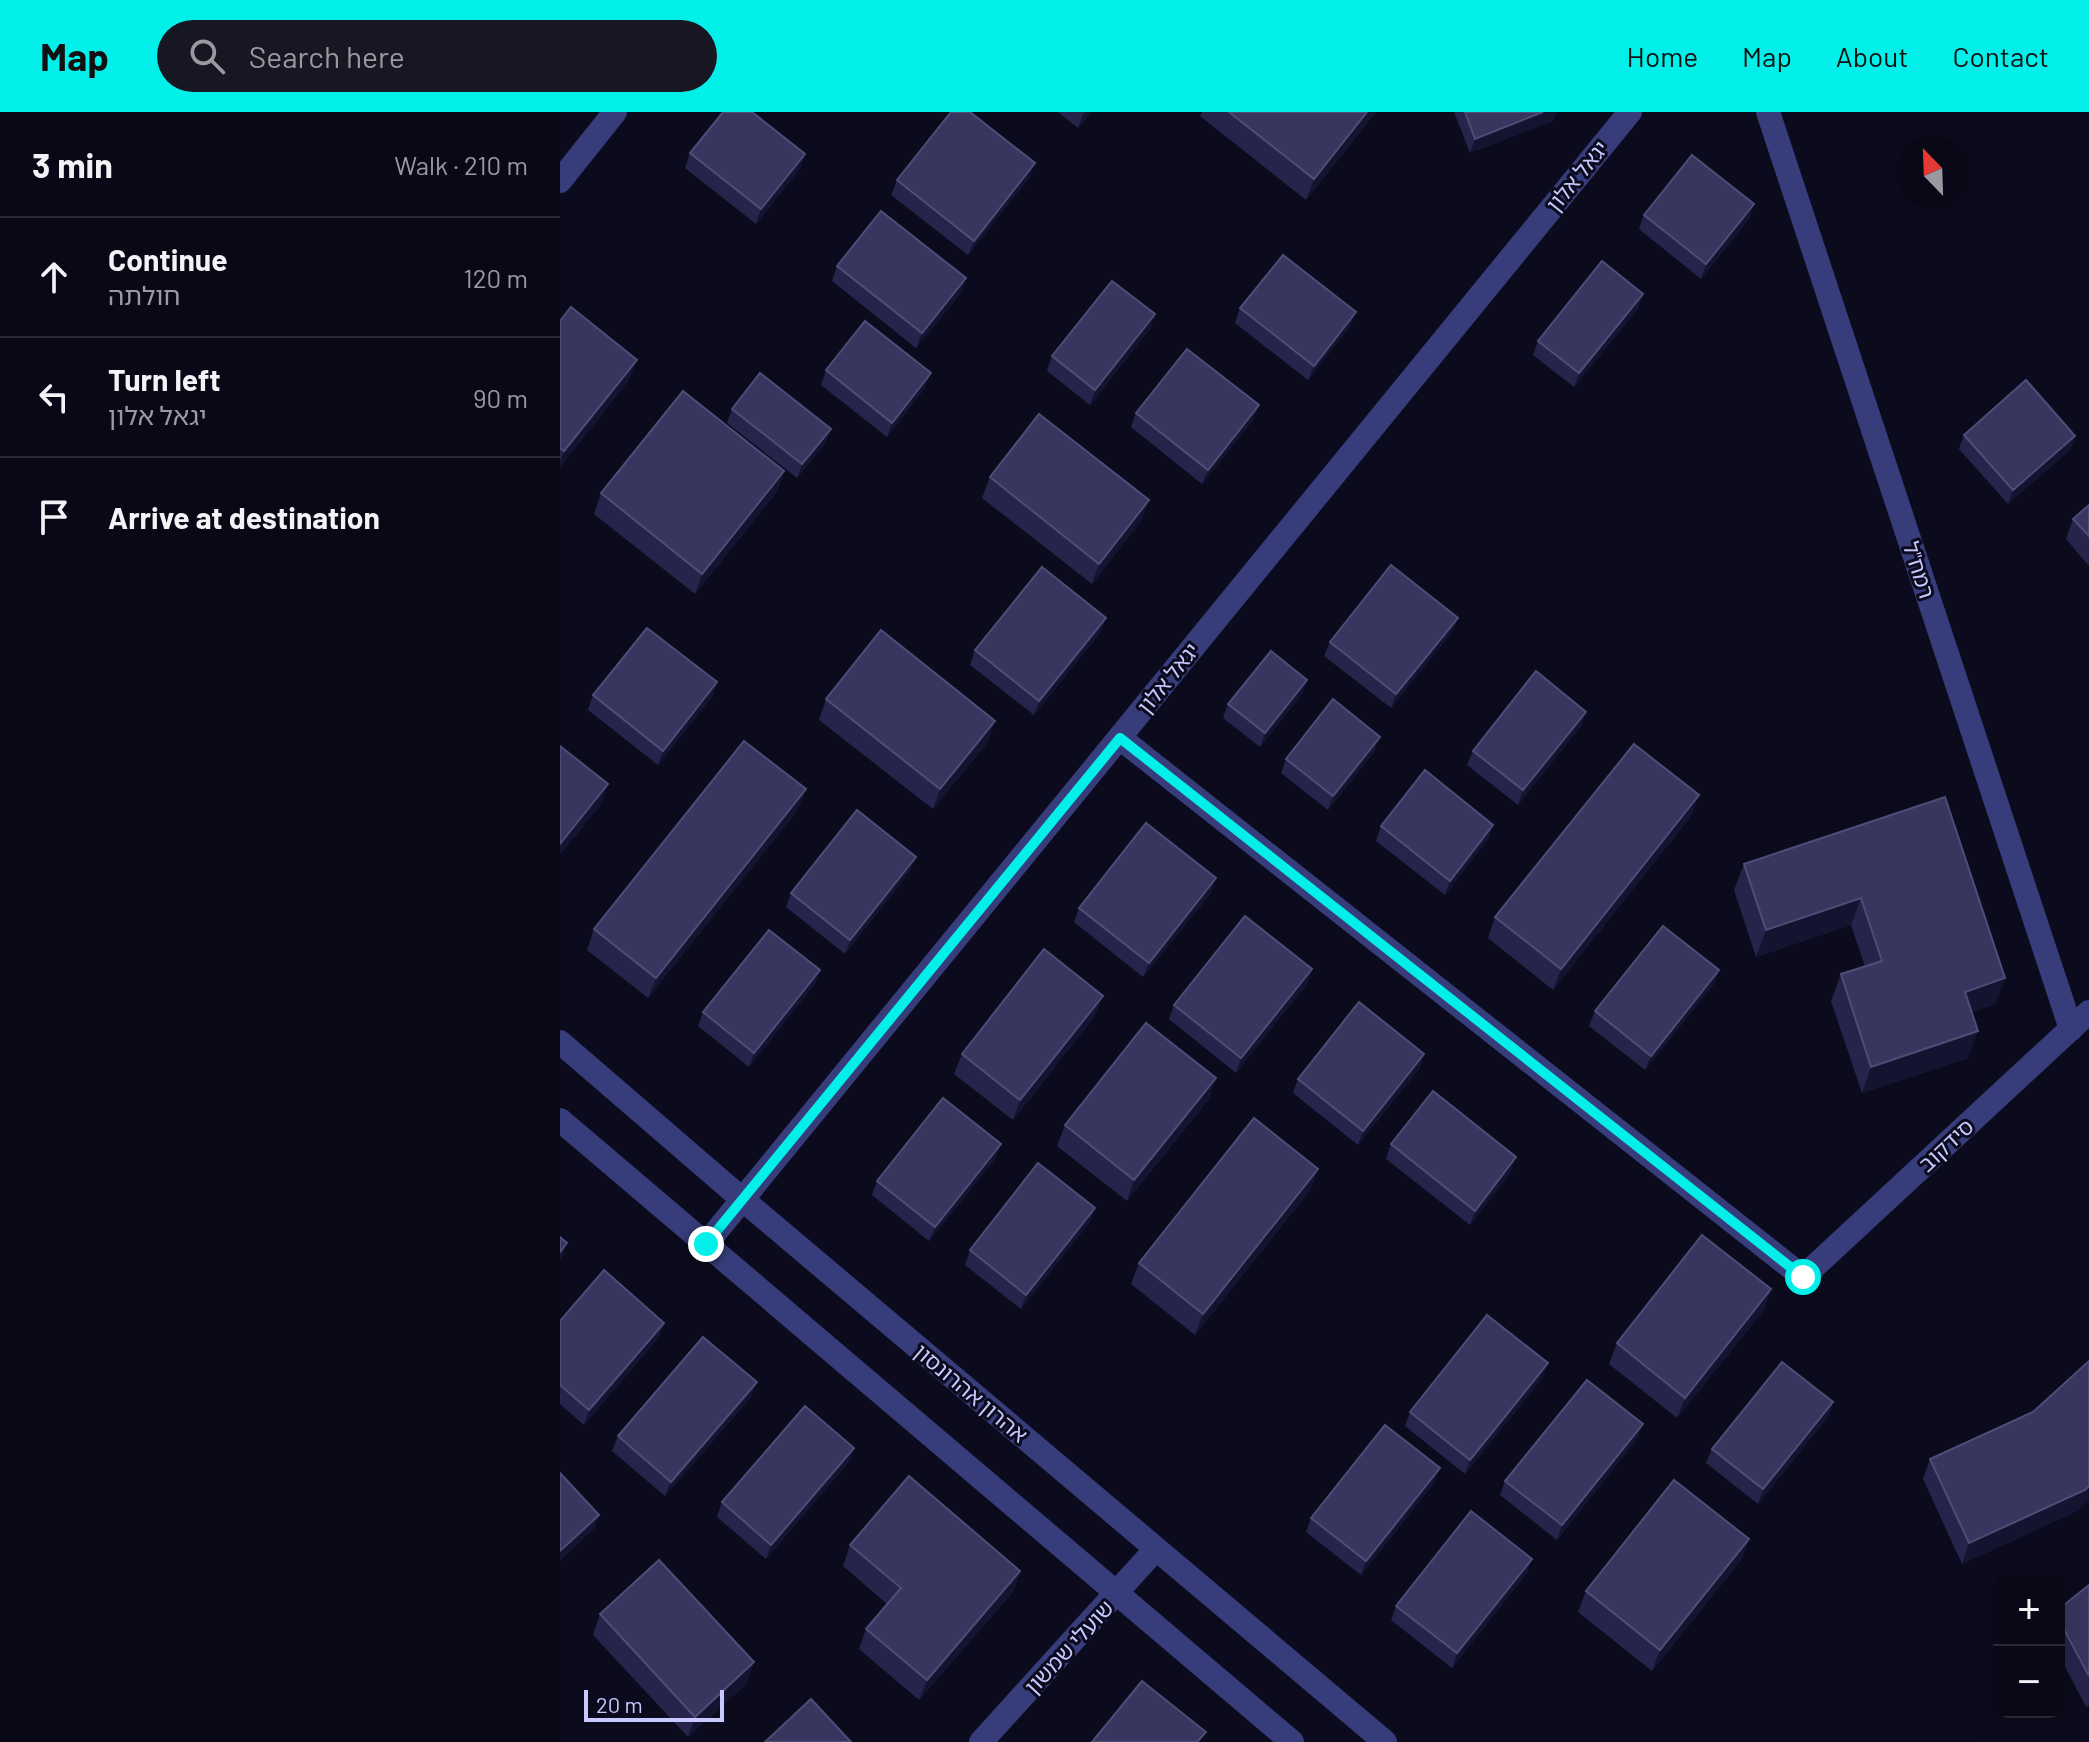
<!DOCTYPE html>
<meta charset="utf-8">
<style>
body{margin:0;font-family:Barlow,"Noto Sans Hebrew",sans-serif;background:#171623;color:#f1f3f6}
.controls{position:absolute;right:24px;bottom:24px;display:grid;overflow:hidden;border-radius:16px;box-shadow:0 8px 32px #0002}
.controls button{width:72px;height:72px;display:grid;place-items:center;padding:0;border:0;border-bottom:2px solid #292935;background:#090816;color:#f1f3f6;font:40px sans-serif}
.compass{position:absolute;left:1337px;top:24px;width:72px;height:72px;border-radius:50%;background:#090816;box-shadow:0 8px 32px #0002;rotate:337deg}
.scale{position:absolute;left:24px;bottom:20px;width:140px;box-sizing:border-box;padding-left:8px;border:4px solid #c7c8ff;border-top:0;font-size:22px;line-height:28px;white-space:nowrap;color:#c7c8ff;-webkit-text-stroke:6px #0c0b1d;paint-order:stroke}
.stop{position:absolute;width:24px;height:24px;margin:-18px;border:6px solid #02f0e9;border-radius:50%;background:#fff}
.stop.end{background:#02f0e9;border-color:#fff;box-shadow:0 2px 8px #0008}
.list{margin:0;padding:0;list-style:none}
h2{display:flex;justify-content:space-between;align-items:center;height:104px;margin:0;padding:0 32px;font-size:34px}
h2 small{font-size:26px;font-weight:400;color:#999aa1}
.list li{display:grid;grid-template-columns:52px 1fr auto;gap:24px;align-items:center;box-sizing:border-box;height:120px;padding:0 32px;border-top:2px solid #292935}
.list b{display:block;font-size:30px;white-space:nowrap}
.list p{margin:0;font-size:26px;white-space:nowrap;color:#999aa1}
.list em{font-size:26px;font-style:normal;color:#999aa1}
.icon{flex:none;width:44px;height:44px;fill:none;stroke:currentColor;stroke-width:2;stroke-linecap:round;stroke-linejoin:round}
.map{position:relative;flex:none;width:1529px;height:1630px;overflow:hidden}
header{display:flex;align-items:center;gap:48px;box-sizing:border-box;height:112px;padding:0 40px;background:#02f0e9;color:#111}
header strong{font-size:38px}
nav{display:flex;gap:44px;margin-inline-start:auto;font-size:28px}
.search{width:560px;height:72px;background:#171623;display:flex;align-items:center;gap:20px;box-sizing:border-box;padding:0 28px;border-radius:44px;color:#999aa1;font-size:30px}
main{display:flex}
aside{flex:1;background:#090816}
.map>svg:first-child{display:block}
.lines{fill:none;stroke-linecap:round;stroke-linejoin:round}
.minor{stroke:#373d7b;stroke-width:24}
.wall{fill:#26244b}
.shaded-wall{fill:#141330}
.building{fill:#37365e;stroke:#4e4d77;stroke-width:2}
.route{stroke:#02f0e9;stroke-width:10}
.labels{text-anchor:middle;stroke-width:6;stroke-linejoin:round;paint-order:stroke}
.street-label{font-size:22px;fill:#c7c8ff;stroke:#0c0b1d}
</style>
<header>
<strong>Map</strong>
<div class="search"><svg class="icon" aria-label="search" viewBox="0 0 24 24"><circle cx="10" cy="10" r="6"/><path d="M15 15l6 6"/></svg>Search here</div>
<nav><a>Home</a><a>Map</a><a>About</a><a>Contact</a></nav>
</header>
<main>
<aside>
<h2>3 min<small>Walk · 210 m</small></h2>
<ul class="list">
<li><svg class="icon" aria-label="ahead" viewBox="0 0 24 24"><path d="M12 20V5M6 11l6-6 6 6"/></svg><div><b>Continue</b><p>חולתה</p></div><em>120 m</em></li>
<li><svg class="icon" aria-label="left" viewBox="0 0 24 24"><path d="M17 20v-9H6M10 6l-5 5 5 5"/></svg><div><b>Turn left</b><p>יגאל אלון</p></div><em>90 m</em></li>
<li><svg class="icon" aria-label="arrive" viewBox="0 0 24 24"><path d="M6 21V4h12l-3 4 3 4H6"/></svg><div><b>Arrive at destination</b></div></li>
</ul>
</aside>
<div class="map">
<svg width="1529" height="1630" viewBox="0 0 1529 1630">
<rect width="100%" height="100%" fill="#0c0b1d"/>
<g class="lines">
<!-- minor -->
<g class="minor">
<path d="M1208,0L1511,917"/>
<path d="M0,69L55,0"/>
<path d="M560,626L1243,1165L1529,900"/>
<path d="M0,930L182,1087L825,1630"/>
<path d="M0,1008L732,1630"/>
<path d="M146,1132L1070,0"/>
<path d="M421,1630L595,1438"/>
</g>
</g>
<!-- wall -->
<g class="wall">
<path d="M498,0H531L518,16Z"/>
<path d="M642,0H816L746,88L640,4Z"/>
<path d="M894,0H996L993,9L910,41Z"/>
<path d="M130,41L245,42L240,57L196,112L125,56Z"/>
<path d="M470,65L408,143L331,83L337,68Z"/>
<path d="M1194,92L1189,107L1141,167L1079,117L1084,103Z"/>
<path d="M277,154L406,166L401,181L356,236L272,169Z"/>
<path d="M680,196L790,214L748,268L675,211Z"/>
<path d="M1078,197L1014,275L973,243L978,229Z"/>
<path d="M595,202L590,217L530,293L487,259L492,244Z"/>
<path d="M0,209L69,268L0,355Z"/>
<path d="M266,258L365,276L327,325L261,273Z"/>
<path d="M699,293L693,308L642,372L571,315L576,301Z"/>
<path d="M172,297L271,317L265,332L237,366L167,311Z"/>
<path d="M1404,323L1515,324L1510,338L1448,392L1399,337Z"/>
<path d="M224,359L217,380L135,482L34,402L41,381Z"/>
<path d="M430,365L589,388L581,409L532,472L422,386Z"/>
<path d="M1529,393V454L1506,427L1513,407Z"/>
<path d="M541,520L474,603L410,553L415,538Z"/>
<path d="M892,520L831,596L764,544L770,530Z"/>
<path d="M747,568L742,582L700,635L663,606L668,592Z"/>
<path d="M157,570L152,585L98,653L28,598L33,583Z"/>
<path d="M266,587L428,630L373,697L259,608Z"/>
<path d="M1026,600L1021,614L958,693L907,653L913,639Z"/>
<path d="M815,639L768,698L721,661L726,647Z"/>
<path d="M1139,683L1131,704L993,878L928,826L935,805Z"/>
<path d="M1385,685L1445,866L1435,892L1412,900L1408,946L1302,981L1271,889L1281,862L1305,854L1291,813L1196,845L1174,778L1184,752Z"/>
<path d="M238,698L88,886L27,838L34,817Z"/>
<path d="M933,713L928,727L885,783L816,729L821,714Z"/>
<path d="M356,745L350,759L285,842L226,795L231,781Z"/>
<path d="M651,781L583,865L514,810L519,796Z"/>
<path d="M752,857L747,872L676,961L609,907L614,893Z"/>
<path d="M260,858L255,872L189,955L138,914L143,900Z"/>
<path d="M1159,858L1154,872L1085,958L1029,914L1035,899Z"/>
<path d="M535,904L453,1008L394,962L402,942Z"/>
<path d="M864,942L859,957L798,1033L733,981L738,967Z"/>
<path d="M649,987L567,1089L497,1034L505,1013Z"/>
<path d="M831,1032L951,1060L910,1113L826,1047Z"/>
<path d="M436,1046L369,1129L312,1083L317,1069Z"/>
<path d="M751,1077L635,1223L571,1172L579,1151Z"/>
<path d="M535,1096L530,1110L461,1197L405,1153L410,1138Z"/>
<path d="M1211,1177L1204,1198L1117,1306L1049,1252L1057,1231Z"/>
<path d="M0,1209L104,1211L99,1225L24,1313L0,1292Z"/>
<path d="M1529,1249V1388L1517,1399L1402,1452L1363,1367L1370,1347L1473,1300Z"/>
<path d="M983,1265L905,1362L845,1314L850,1300Z"/>
<path d="M192,1284L105,1384L52,1339L58,1324Z"/>
<path d="M1273,1290L1268,1305L1198,1392L1146,1351L1152,1337Z"/>
<path d="M1077,1327L997,1428L940,1383L945,1369Z"/>
<path d="M294,1336L289,1350L206,1447L157,1405L162,1390Z"/>
<path d="M874,1371L801,1463L746,1420L751,1406Z"/>
<path d="M1189,1427L1181,1448L1092,1559L1018,1500L1026,1479Z"/>
<path d="M290,1433L460,1459L453,1480L359,1588L299,1537L306,1517L327,1492L283,1454Z"/>
<path d="M967,1461L892,1556L831,1508L836,1494Z"/>
<path d="M1529,1473V1593L1526,1595L1499,1543V1497Z"/>
<path d="M40,1502L194,1550L187,1571L128,1625L33,1523Z"/>
</g>
<!-- shaded-wall -->
<g class="shaded-wall">
<path d="M525,0H531L518,16L523,2Z"/>
<path d="M807,0H816L746,88L754,67Z"/>
<path d="M983,0H996L993,9L910,41L915,27Z"/>
<path d="M245,42L240,57L196,112L201,97Z"/>
<path d="M475,51L470,65L408,143L414,129Z"/>
<path d="M1194,92L1189,107L1141,167L1146,152Z"/>
<path d="M406,166L401,181L356,236L362,221Z"/>
<path d="M1083,182L1078,197L1014,275L1019,261Z"/>
<path d="M796,200L790,214L748,268L754,254Z"/>
<path d="M595,202L590,217L530,293L535,278Z"/>
<path d="M77,248L69,268L0,355V350L4,339Z"/>
<path d="M371,261L365,276L327,325L332,311Z"/>
<path d="M699,293L693,308L642,372L648,358Z"/>
<path d="M271,317L265,332L237,366L242,352Z"/>
<path d="M1515,324L1510,338L1448,392L1453,378Z"/>
<path d="M224,359L217,380L135,482L142,462Z"/>
<path d="M589,388L581,409L532,472L539,452Z"/>
<path d="M546,506L541,520L474,603L479,589Z"/>
<path d="M898,506L892,520L831,596L836,582Z"/>
<path d="M747,568L742,582L700,635L705,621Z"/>
<path d="M157,570L152,585L98,653L103,639Z"/>
<path d="M1026,600L1021,614L958,693L963,678Z"/>
<path d="M435,609L428,630L373,697L380,677Z"/>
<path d="M820,625L815,639L768,698L773,684Z"/>
<path d="M48,672L41,693L0,743V732Z"/>
<path d="M246,677L238,698L88,886L96,866Z"/>
<path d="M1139,683L1131,704L993,878L1001,857Z"/>
<path d="M933,713L928,727L885,783L890,769Z"/>
<path d="M356,745L350,759L285,842L290,828Z"/>
<path d="M656,766L651,781L583,865L589,851Z"/>
<path d="M1301,786L1291,813L1196,845L1206,818Z"/>
<path d="M752,857L747,872L676,961L681,946Z"/>
<path d="M260,858L255,872L189,955L194,941Z"/>
<path d="M1159,858L1154,872L1085,958L1091,944Z"/>
<path d="M1445,866L1435,892L1395,906L1405,880Z"/>
<path d="M543,884L535,904L453,1008L460,988Z"/>
<path d="M1418,919L1408,946L1302,981L1311,955Z"/>
<path d="M864,942L859,957L798,1033L803,1019Z"/>
<path d="M656,966L649,987L567,1089L574,1068Z"/>
<path d="M441,1032L436,1046L369,1129L375,1115Z"/>
<path d="M956,1045L951,1060L910,1113L915,1099Z"/>
<path d="M758,1057L751,1077L635,1223L643,1202Z"/>
<path d="M535,1096L530,1110L461,1197L466,1183Z"/>
<path d="M7,1131L2,1146L0,1148V1140Z"/>
<path d="M1211,1177L1204,1198L1117,1306L1125,1286Z"/>
<path d="M104,1211L99,1225L24,1313L29,1298Z"/>
<path d="M988,1251L983,1265L905,1362L910,1348Z"/>
<path d="M197,1270L192,1284L105,1384L111,1370Z"/>
<path d="M1273,1290L1268,1305L1198,1392L1203,1377Z"/>
<path d="M1083,1312L1077,1327L997,1428L1002,1413Z"/>
<path d="M294,1336L289,1350L206,1447L211,1433Z"/>
<path d="M880,1356L874,1371L801,1463L806,1449Z"/>
<path d="M1529,1374V1388L1517,1399L1402,1452L1409,1431Z"/>
<path d="M39,1403L34,1417L0,1449V1439Z"/>
<path d="M1189,1427L1181,1448L1092,1559L1100,1538Z"/>
<path d="M972,1447L967,1461L892,1556L897,1541Z"/>
<path d="M460,1459L453,1480L359,1588L367,1568Z"/>
<path d="M194,1550L187,1571L128,1625L135,1605Z"/>
</g>
<!-- building -->
<g class="building">
<path d="M163,0H192L245,42L201,97L130,41Z"/>
<path d="M391,0H410L475,51L414,129L337,68Z"/>
<path d="M669,0H807L754,67Z"/>
<path d="M905,0H983L915,27Z"/>
<path d="M1132,43L1194,92L1146,152L1084,103Z"/>
<path d="M321,99L406,166L362,221L277,154Z"/>
<path d="M723,143L796,200L754,254L680,196Z"/>
<path d="M1042,149L1083,182L1019,261L978,229Z"/>
<path d="M552,169L595,202L535,278L492,244Z"/>
<path d="M11,195L77,248L4,339L0,336V209Z"/>
<path d="M305,209L371,261L332,311L266,258Z"/>
<path d="M627,237L699,293L648,358L576,301Z"/>
<path d="M200,261L271,317L242,352L172,297Z"/>
<path d="M1466,268L1515,324L1453,378L1404,323Z"/>
<path d="M123,279L224,359L142,462L41,381Z"/>
<path d="M479,302L589,388L539,452L430,365Z"/>
<path d="M1529,393V424L1513,407Z"/>
<path d="M831,453L898,506L836,582L770,530Z"/>
<path d="M482,455L546,506L479,589L415,538Z"/>
<path d="M87,516L157,570L103,639L33,583Z"/>
<path d="M321,518L435,609L380,677L266,587Z"/>
<path d="M711,539L747,568L705,621L668,592Z"/>
<path d="M976,559L1026,600L963,678L913,639Z"/>
<path d="M773,587L820,625L773,684L726,647Z"/>
<path d="M184,629L246,677L96,866L34,817Z"/>
<path d="M1074,632L1139,683L1001,857L935,805Z"/>
<path d="M0,634L48,672L0,732Z"/>
<path d="M865,658L933,713L890,769L821,714Z"/>
<path d="M1385,685L1445,866L1405,880L1418,919L1311,955L1281,862L1322,849L1301,786L1206,818L1184,752Z"/>
<path d="M297,698L356,745L290,828L231,781Z"/>
<path d="M586,711L656,766L589,851L519,796Z"/>
<path d="M685,804L752,857L681,946L614,893Z"/>
<path d="M1103,814L1159,858L1091,944L1035,899Z"/>
<path d="M209,818L260,858L194,941L143,900Z"/>
<path d="M484,837L543,884L460,988L402,942Z"/>
<path d="M799,890L864,942L803,1019L738,967Z"/>
<path d="M586,911L656,966L574,1068L505,1013Z"/>
<path d="M873,979L956,1045L915,1099L831,1032Z"/>
<path d="M383,986L441,1032L375,1115L317,1069Z"/>
<path d="M694,1006L758,1057L643,1202L579,1151Z"/>
<path d="M478,1051L535,1096L466,1183L410,1138Z"/>
<path d="M1142,1123L1211,1177L1125,1286L1057,1231Z"/>
<path d="M0,1125L7,1131L0,1140Z"/>
<path d="M44,1158L104,1211L29,1298L0,1273V1209Z"/>
<path d="M927,1203L988,1251L910,1348L850,1300Z"/>
<path d="M143,1225L197,1270L111,1370L58,1324Z"/>
<path d="M1529,1249V1374L1525,1378L1409,1431L1370,1347L1473,1300Z"/>
<path d="M1222,1250L1273,1290L1203,1377L1152,1337Z"/>
<path d="M1027,1268L1083,1312L1002,1413L945,1369Z"/>
<path d="M245,1294L294,1336L211,1433L162,1390Z"/>
<path d="M825,1313L880,1356L806,1449L751,1406Z"/>
<path d="M0,1361L39,1403L0,1439Z"/>
<path d="M349,1364L460,1459L367,1568L306,1517L341,1476L290,1433Z"/>
<path d="M1114,1368L1189,1427L1100,1538L1026,1479Z"/>
<path d="M911,1399L972,1447L897,1541L836,1494Z"/>
<path d="M99,1448L194,1550L135,1605L40,1502Z"/>
<path d="M1529,1473V1564L1499,1508V1497Z"/>
<path d="M582,1569L646,1620L637,1630H532Z"/>
<path d="M251,1587L291,1630H205Z"/>
</g>
<g class="lines">
<!-- route -->
<path class="route" d="M146,1132L560,626L1243,1165"/>
</g>
<g class="labels">
<!-- street labels -->
<g class="street-label">
<text transform="translate(1017 64) rotate(-51)" y="8">יגאל אלון</text>
<text transform="translate(1359 458) rotate(72)" y="8">רמח"ל</text>
<text transform="translate(608 566) rotate(-51)" y="8">יגאל אלון</text>
<text transform="translate(1386 1033) rotate(-43)" y="8">סידקוב</text>
<text transform="translate(411 1281) rotate(40)" y="8">אהרון אהרונסון</text>
<text transform="translate(509 1535) rotate(-47)" y="8">שועלי שמשון</text>
</g>
</g>
</svg>
<div class="controls">
<button>+</button>
<button>−</button>
</div>
<svg class="compass" viewBox="-18 -18 36 36"><path d="M0-13l5 13h-10z" fill="#e53935"/><path d="M0 13l5-13h-10z" fill="#999aa1"/></svg>
<div class="scale">20 m</div>
<div class="stop" style="left:1243px;top:1165px"></div>
<div class="stop end" style="left:146px;top:1132px"></div>
</div>
</main>
